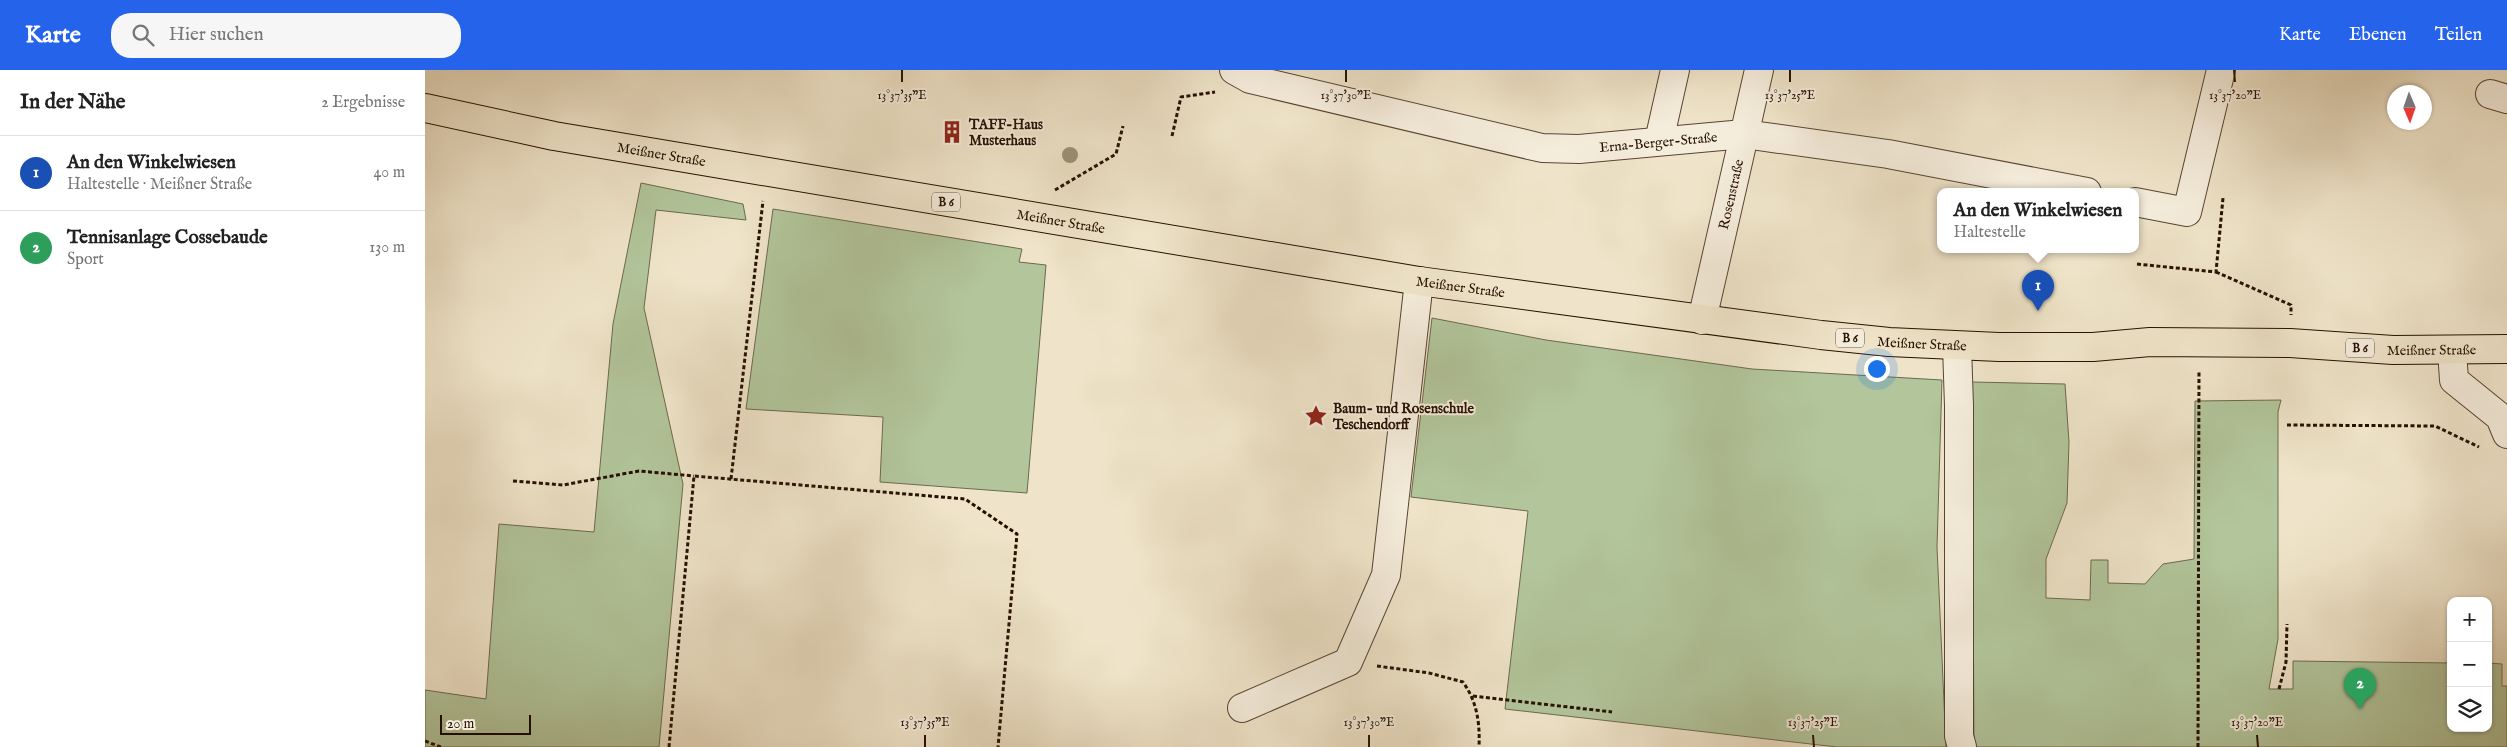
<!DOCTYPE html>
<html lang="de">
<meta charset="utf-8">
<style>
body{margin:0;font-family:"IM FELL English",serif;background:#f6f6f6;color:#222}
.controls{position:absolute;right:15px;bottom:15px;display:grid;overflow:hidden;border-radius:10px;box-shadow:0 1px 4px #0004}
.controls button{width:45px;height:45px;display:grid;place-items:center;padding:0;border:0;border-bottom:1px solid #e0e0e0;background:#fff;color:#222;font:25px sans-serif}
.compass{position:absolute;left:1962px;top:15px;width:45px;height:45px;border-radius:50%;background:#fff;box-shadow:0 1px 4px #0004;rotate:178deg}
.scale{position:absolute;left:15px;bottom:12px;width:91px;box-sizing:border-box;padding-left:5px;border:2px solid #251000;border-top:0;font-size:14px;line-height:18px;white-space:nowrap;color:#251000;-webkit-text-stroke:4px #f5eddc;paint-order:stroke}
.you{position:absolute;left:1451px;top:298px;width:18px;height:18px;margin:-12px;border:4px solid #fff;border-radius:50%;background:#1a73e8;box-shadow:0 0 0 8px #1a73e833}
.badge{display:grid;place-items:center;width:32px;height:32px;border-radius:50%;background:#2563eb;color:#fff;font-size:16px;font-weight:700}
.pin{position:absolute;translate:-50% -41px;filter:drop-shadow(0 1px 2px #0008)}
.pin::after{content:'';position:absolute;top:26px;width:18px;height:15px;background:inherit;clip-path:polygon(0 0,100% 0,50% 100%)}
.popup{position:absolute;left:1512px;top:118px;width:202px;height:65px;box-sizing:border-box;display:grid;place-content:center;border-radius:10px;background:#fff;filter:drop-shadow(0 1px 4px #0005);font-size:16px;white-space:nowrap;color:#767676}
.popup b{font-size:19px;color:#222}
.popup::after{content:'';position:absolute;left:50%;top:100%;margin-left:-10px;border:10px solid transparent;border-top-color:#fff}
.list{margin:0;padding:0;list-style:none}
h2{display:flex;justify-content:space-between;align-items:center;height:65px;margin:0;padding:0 20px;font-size:21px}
h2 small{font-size:16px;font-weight:400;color:#767676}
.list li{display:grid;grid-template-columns:32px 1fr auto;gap:15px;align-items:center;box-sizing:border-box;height:75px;padding:0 20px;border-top:1px solid #e0e0e0}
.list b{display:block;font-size:19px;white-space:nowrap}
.list p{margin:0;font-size:16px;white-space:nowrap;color:#767676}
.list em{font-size:16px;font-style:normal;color:#767676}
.icon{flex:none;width:28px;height:28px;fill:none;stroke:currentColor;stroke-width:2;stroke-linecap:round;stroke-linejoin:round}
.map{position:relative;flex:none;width:2082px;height:677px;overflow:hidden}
header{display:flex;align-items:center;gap:30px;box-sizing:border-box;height:70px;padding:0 25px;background:#2563eb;color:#fff}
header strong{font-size:24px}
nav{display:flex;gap:28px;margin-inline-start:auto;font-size:18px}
.search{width:350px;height:45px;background:#f6f6f6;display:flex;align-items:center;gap:12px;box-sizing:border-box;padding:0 18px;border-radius:20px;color:#767676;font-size:19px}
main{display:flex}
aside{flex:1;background:#fff}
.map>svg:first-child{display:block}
.green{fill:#b2c59b;stroke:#6c6a4e}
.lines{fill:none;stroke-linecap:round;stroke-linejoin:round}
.minor-casing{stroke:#584532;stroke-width:30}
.major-casing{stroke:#251000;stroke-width:30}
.path{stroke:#251000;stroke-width:3;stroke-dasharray:4 2.5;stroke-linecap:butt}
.minor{stroke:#f5eddc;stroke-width:28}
.major{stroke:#efe4c9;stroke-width:28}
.tree{fill:#9b9278}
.ticks{fill:none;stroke:#251000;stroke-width:2}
.labels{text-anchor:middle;stroke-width:4;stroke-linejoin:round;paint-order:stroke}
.shield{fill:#f5eddc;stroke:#635242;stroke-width:1}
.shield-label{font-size:12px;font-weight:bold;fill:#251000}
.poi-label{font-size:14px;font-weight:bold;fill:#251000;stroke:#f5eddc;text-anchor:start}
.street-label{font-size:14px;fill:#251000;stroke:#f5eddc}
.ticks-label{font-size:12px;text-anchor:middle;fill:#251000;stroke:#f5eddc;stroke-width:4;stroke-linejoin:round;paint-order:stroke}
</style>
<header>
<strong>Karte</strong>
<div class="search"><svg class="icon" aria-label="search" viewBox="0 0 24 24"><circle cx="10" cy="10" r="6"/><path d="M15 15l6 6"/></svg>Hier suchen</div>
<nav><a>Karte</a><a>Ebenen</a><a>Teilen</a></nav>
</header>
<main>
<aside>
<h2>In der Nähe<small>2 Ergebnisse</small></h2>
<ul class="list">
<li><span class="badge" style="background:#1a4fb4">1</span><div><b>An den Winkelwiesen</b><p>Haltestelle · Meißner Straße</p></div><em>40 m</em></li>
<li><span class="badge" style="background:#2e9e5b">2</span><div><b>Tennisanlage Cossebaude</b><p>Sport</p></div><em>130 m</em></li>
</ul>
</aside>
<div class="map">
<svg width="2082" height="677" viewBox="0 0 2082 677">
<rect width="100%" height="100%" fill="#efe4c9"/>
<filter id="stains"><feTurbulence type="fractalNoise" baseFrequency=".004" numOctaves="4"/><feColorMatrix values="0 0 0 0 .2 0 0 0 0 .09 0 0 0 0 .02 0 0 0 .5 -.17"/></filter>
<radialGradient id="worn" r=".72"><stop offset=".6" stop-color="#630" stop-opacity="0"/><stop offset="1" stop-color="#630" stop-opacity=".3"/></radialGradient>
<!-- green -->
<g class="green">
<path d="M216,113L318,134L321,150L231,140L219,238L258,414L234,677H0V620L61,629L74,454L169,462L188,254Z"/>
<path d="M348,139L597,179L594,192L621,195L602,423L455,412L458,347L321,339Z"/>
<path d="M1007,248L1121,270L1327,299L1517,310L1512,477L1521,677H1412L1080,639L1103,441L986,427Z"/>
<path d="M1547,312L1640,314L1644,372L1642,433L1621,489V528L1665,530L1666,490H1683V513L1720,514L1738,494L1769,489L1770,331L1856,330L1853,342V569L1844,619H1868V591L2026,593V658H2063V593L2077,594V616H2082V677H1549Z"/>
</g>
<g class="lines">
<defs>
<g id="minor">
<path id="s1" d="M809,0L825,9L1117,78L1154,79L1319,64L1463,84L1662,122"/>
<path d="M2065,24L2082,29"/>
<path d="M1234,71L1250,0"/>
<path d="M1710,132L1762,142L1796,0"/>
<path id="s2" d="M1277,250L1334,0"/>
<path d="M1532,276L1534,336V666L1537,677"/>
<path d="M2027,280L2029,310L2075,347L2082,364"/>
<path d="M817,638L923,592L961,505L994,211"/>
</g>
<g id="major">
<path id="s3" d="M0,38L129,66L994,211L1396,265L1464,272L1574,277H1668L1725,272L1865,273L1968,280L2082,279"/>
</g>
</defs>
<!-- minor casing -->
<use href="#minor" class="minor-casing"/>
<!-- major casing -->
<use href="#major" class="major-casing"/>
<!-- path -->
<g class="path">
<path d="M747,66L756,27L790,22"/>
<path d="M630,120L691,84L698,56"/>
<path d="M1712,194L1791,202L1798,128"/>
<path d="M1791,202L1866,235V245"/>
<path d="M1862,355L2010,356L2054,377"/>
<path d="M306,409L338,131"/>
<path d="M88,411L138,415L214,401L269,406"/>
<path d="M952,596L1004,603L1038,612C1052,632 1055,652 1054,677"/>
<path d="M1854,619L1861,592L1862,554"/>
<path d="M1048,626L1187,642"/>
<path d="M0,671L16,677"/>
<path d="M244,677L269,406L540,429L592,464L573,677"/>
<path d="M1773,677L1774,300"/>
</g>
<!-- minor -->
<use href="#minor" class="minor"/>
<!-- major -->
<use href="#major" class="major"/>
</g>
<!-- trees -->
<circle class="tree" cx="645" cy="85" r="8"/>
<!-- ticks -->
<path class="ticks" d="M477,0V12M921,0V12M1365,0V12M1809,0L1810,12M500,665V677M944,665V677M1388,665L1389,677M1832,665L1833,677"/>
<!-- icons -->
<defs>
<symbol id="building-bare" viewBox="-9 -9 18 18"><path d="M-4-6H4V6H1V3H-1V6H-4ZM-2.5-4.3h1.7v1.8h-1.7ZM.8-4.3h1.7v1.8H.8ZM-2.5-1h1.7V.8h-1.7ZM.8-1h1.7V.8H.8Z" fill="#8f2418" stroke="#f5eddc" stroke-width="2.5" paint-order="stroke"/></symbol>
<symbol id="sight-bare" viewBox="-9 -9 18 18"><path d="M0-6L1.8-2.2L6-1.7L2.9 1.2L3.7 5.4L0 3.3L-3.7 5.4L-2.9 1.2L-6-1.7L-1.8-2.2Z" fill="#8f2418" stroke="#f5eddc" stroke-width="2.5" paint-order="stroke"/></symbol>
</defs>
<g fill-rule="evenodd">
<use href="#building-bare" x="511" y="46" width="32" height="32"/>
<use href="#sight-bare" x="875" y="330" width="32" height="32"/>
</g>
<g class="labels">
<!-- shield labels -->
<g class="shield">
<rect x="507" y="122.5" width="28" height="19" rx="4"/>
<rect x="1411" y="258.5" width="28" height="19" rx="4"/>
<rect x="1921" y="268.5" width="28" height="19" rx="4"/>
</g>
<g class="shield-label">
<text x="521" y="136">B 6</text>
<text x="1425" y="272">B 6</text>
<text x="1935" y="282">B 6</text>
</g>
<!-- poi labels -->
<g class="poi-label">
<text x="544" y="59">TAFF-Haus<tspan x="544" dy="16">Musterhaus</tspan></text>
<text x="908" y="343">Baum- und Rosenschule<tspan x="908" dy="16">Teschendorff</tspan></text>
</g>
<!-- street labels -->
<g class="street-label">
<text dy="5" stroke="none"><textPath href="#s1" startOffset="435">Erna-Berger-Straße</textPath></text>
<text dy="5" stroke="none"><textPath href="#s3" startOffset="241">Meißner Straße</textPath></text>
<text dy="5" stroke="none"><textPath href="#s2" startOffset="129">Rosenstraße</textPath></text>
<text dy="5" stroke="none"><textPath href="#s3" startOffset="646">Meißner Straße</textPath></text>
<text dy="5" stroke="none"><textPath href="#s3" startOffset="1051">Meißner Straße</textPath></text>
<text dy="5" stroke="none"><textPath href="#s3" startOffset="1516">Meißner Straße</textPath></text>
<text dy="5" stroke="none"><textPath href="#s3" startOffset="2026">Meißner Straße</textPath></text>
</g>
</g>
<g class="ticks-label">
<text x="477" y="29">13°37'35"E</text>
<text x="921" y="29">13°37'30"E</text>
<text x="1365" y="29">13°37'25"E</text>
<text x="1810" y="29">13°37'20"E</text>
<text x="500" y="656">13°37'35"E</text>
<text x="944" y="656">13°37'30"E</text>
<text x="1388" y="656">13°37'25"E</text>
<text x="1832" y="656">13°37'20"E</text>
</g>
<rect width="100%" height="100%" filter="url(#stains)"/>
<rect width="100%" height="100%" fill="url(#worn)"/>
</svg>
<div class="controls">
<button>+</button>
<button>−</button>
<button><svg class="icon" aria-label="layers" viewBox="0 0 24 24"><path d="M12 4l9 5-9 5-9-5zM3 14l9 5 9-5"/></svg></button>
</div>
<svg class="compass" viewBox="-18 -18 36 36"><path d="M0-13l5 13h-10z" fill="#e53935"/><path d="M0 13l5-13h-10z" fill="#767676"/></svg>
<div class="scale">20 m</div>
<div class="you"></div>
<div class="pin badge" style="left:1613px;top:241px;background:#1a4fb4">1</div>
<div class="popup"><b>An den Winkelwiesen</b>Haltestelle</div>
<div class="pin badge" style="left:1935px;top:639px;background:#2e9e5b">2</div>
</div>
</main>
